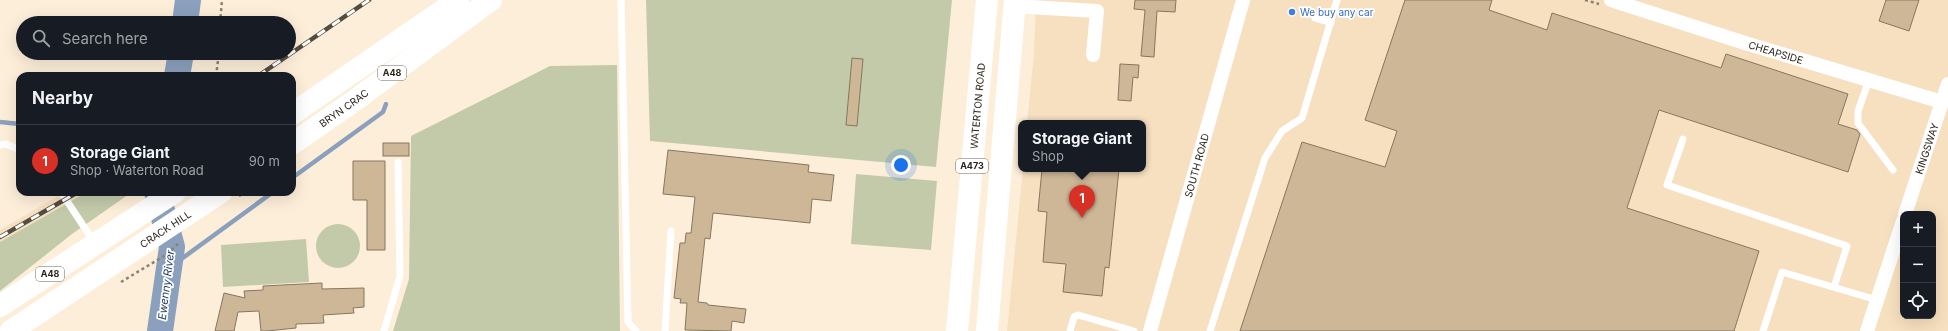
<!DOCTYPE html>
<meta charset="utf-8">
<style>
body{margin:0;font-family:Inter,sans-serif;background:#20242c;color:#f1f3f6}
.controls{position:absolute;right:12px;bottom:12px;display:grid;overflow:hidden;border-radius:8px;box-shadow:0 4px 16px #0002}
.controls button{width:36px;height:36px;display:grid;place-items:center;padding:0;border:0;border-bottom:1px solid #363941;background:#171b24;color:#f1f3f6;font:20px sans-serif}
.you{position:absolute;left:901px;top:165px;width:14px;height:14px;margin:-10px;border:3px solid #fff;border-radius:50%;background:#1a73e8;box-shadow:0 0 0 6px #1a73e833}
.badge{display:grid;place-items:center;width:26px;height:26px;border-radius:50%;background:#d93025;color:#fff;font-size:13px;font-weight:700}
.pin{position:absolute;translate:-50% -33px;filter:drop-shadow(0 1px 2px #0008)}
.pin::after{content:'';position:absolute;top:21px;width:14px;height:12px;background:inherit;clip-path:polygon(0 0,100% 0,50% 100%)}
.popup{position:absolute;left:1018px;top:120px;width:128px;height:52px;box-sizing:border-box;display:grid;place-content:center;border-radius:8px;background:#171b24;filter:drop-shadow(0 1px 3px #0005);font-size:13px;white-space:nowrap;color:#9ea1a6}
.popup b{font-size:15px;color:#f1f3f6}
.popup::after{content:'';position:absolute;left:50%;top:100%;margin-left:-8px;border:8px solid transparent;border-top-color:#171b24}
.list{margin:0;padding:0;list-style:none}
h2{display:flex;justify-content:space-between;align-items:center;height:52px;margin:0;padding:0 16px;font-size:17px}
h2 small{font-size:13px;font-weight:400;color:#9ea1a6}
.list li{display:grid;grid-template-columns:26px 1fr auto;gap:12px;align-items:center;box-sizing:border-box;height:72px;padding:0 16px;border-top:1px solid #363941}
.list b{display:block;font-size:15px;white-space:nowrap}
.list p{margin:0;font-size:13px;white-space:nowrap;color:#9ea1a6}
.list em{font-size:13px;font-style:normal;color:#9ea1a6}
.icon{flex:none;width:22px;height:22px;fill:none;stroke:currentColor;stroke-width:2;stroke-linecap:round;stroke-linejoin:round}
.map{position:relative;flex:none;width:1948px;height:331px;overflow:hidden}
.search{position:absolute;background:#171b24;box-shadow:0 4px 16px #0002;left:16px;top:16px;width:280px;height:44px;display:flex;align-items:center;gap:10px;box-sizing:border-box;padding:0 14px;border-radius:22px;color:#9ea1a6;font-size:15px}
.panel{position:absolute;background:#171b24;box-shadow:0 4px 16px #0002;left:16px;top:72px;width:280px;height:124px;border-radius:12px}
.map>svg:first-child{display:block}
.built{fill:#f7e0bf;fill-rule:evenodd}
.green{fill:#c3caaa}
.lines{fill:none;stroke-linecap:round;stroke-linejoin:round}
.stream{stroke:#8aa0bd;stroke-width:4.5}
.river{stroke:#8aa0bd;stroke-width:26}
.building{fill:#cdb797;stroke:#87765f}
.path{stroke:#8c8273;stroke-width:2.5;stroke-dasharray:3 3;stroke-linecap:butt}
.lane{stroke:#fff;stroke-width:7}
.street{stroke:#fff;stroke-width:14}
.primary{stroke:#fff;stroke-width:22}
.rail-casing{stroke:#544c40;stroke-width:4.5}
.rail{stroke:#fff;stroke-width:3;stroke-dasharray:9;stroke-linecap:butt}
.shop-dot{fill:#3f7fe0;stroke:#fff;stroke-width:1.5}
.labels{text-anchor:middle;stroke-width:3.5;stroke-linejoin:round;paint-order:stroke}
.shield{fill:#fff;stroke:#6a665f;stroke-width:1}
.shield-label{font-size:9px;font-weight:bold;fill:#2a241a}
.shop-label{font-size:10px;fill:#366cbe;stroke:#fff;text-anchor:start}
.street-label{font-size:10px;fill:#2a241a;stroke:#fff}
.water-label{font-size:11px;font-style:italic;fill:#18355e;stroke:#fff}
</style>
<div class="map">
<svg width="1948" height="331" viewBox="0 0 1948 331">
<rect width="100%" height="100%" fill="#fdeed9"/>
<!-- built -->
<g class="built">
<path d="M1036,0H1948V331H1007L1023,169H1143V123H1027L1034,53ZM1903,214H1933V316H1903Z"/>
<path d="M65,192H87L0,242V230Z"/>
</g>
<!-- green -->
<g class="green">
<path d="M646,0H952L936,167L650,141Z"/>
<path d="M617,65L620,331H393L409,279L411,136L550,66Z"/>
<path d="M856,174L937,181L931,250L851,244Z"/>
<path d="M87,192H132L72,234L0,291V242Z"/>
<circle cx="338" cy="246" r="22"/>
<path d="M306,239L309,282L223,287L221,245Z"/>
</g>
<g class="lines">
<!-- stream -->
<g class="stream">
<path d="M0,122L20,124"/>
<path d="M292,178L383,112L386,104"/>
<path d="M169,268L273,192"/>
</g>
<!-- river -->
<g class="river">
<path d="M185,23L188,0"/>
<path d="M177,76L181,53"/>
<path d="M157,192L172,247L160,331"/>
</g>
</g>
<!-- building -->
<g class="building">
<path d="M1135,0H1176L1175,12L1157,11L1154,57L1141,56L1145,10L1134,9Z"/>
<path d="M1405,0H1492L1489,10L1547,30L1552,13L1721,68L1726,54L1848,94L1838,124L1857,130L1860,134L1848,172L1659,110L1627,208L1759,251L1734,331H1240L1302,142L1385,167L1397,131L1365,120Z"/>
<path d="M1886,0H1919L1909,31L1879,21Z"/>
<path d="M852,58L863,59L857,126L846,125Z"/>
<path d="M1120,64L1139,65L1138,78L1133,77L1131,101L1118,100Z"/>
<rect x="383" y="143" width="26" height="13"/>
<path d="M668,150L809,165L808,172L834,175L831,201L812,199L810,223L713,213L710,239L705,238L698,302L707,303L708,305L746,309L744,323L732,321L731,331L685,330L687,303H680L681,299L674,298L680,243H685L686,233H691L695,197L663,194Z"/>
<path d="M353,161H385V250H367V200H353Z"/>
<path d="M1042,169H1119L1109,268L1105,267L1102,296L1063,292L1066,264L1043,262L1047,212L1038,211Z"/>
<path d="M322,283V289L364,288V307L353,308L354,313L323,315L324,323L296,324V328L267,331H261L259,311L238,312L234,331H215L224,293L245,298L244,291L263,290V286Z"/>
</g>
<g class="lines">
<!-- path -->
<g class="path">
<path d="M1585,0L1599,4"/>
<path d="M220,23L222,0"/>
<path d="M216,76L219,53"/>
<path d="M239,196L245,192"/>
<path d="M121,282L164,256L178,244"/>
</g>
<!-- lane -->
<g class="lane">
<path d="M621,0L628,322L636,331"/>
<path d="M1315,18L1331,23"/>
<path d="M1869,80L1858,111V123L1893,170"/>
<path d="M1683,139L1667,185L1847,246L1834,287"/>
<path d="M0,145L6,144L20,150"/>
<path d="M61,192L94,242"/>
<path d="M384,331L400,276L398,162"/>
<path d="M665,331L671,231"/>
<path d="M1070,331L1074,317L1078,315L1134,331"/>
<path d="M1210,331L1265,158L1282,131L1302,118L1337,0"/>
<path d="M1763,331L1782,272L1877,300"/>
</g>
<!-- street -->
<g class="street">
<path id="s1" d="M1611,0L1745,43L1942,102"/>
<path d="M1014,6L1097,11L1093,55"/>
<path id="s2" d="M1905,214L1948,84"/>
<path id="s3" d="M1150,331L1243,0"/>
<path d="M1867,331L1903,221"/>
</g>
<!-- primary -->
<g class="primary">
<path d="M292,114L458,0"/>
<path id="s4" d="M292,144L354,101L491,0"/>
<path d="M0,306L175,192"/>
<path id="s5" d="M11,331L221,192"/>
<path id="s6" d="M957,331L987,0"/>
<path d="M987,331L1015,0"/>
</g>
<defs>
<g id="rail">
<path d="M258,76L369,0"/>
<path d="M0,237L78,192"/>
</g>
</defs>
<!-- rail casing -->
<use href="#rail" class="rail-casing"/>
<!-- rail -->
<use href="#rail" class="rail"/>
</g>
<!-- markers -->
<circle class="shop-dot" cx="1292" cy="12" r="4"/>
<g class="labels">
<!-- shield labels -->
<g class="shield">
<rect x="378" y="66" width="28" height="14" rx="3"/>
<rect x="956" y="159" width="32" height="14" rx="3"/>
<rect x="36" y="267" width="28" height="14" rx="3"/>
</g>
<g class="shield-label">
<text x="392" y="76">A48</text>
<text x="972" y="169">A473</text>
<text x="50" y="277">A48</text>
</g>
<!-- shop labels -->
<g class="shop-label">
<text x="1300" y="16">We buy any car</text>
</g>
<!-- street labels -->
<g class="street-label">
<text dy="4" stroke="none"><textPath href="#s1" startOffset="173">CHEAPSIDE</textPath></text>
<text dy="4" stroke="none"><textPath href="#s6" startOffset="226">WATERTON ROAD</textPath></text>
<text dy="4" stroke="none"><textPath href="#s4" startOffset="63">BRYN CRAC</textPath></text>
<text dy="4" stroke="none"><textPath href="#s2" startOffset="69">KINGSWAY</textPath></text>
<text dy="4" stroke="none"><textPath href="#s3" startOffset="172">SOUTH ROAD</textPath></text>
<text dy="4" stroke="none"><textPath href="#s5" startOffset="185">CRACK HILL</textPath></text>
</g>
<!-- water labels -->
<g class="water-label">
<text transform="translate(166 285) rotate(-83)" y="4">Ewenny River</text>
</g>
</g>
</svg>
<div class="controls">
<button>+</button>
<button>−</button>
<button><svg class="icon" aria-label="locate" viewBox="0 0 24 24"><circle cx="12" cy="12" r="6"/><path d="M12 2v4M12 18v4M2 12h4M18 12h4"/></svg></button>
</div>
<div class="you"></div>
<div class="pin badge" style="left:1082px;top:218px">1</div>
<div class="popup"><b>Storage Giant</b>Shop</div>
<div class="search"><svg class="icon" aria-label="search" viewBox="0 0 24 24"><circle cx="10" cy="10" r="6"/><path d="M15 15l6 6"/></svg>Search here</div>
<section class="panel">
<h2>Nearby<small></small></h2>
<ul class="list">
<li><span class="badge">1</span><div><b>Storage Giant</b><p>Shop · Waterton Road</p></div><em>90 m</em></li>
</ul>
</section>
</div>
